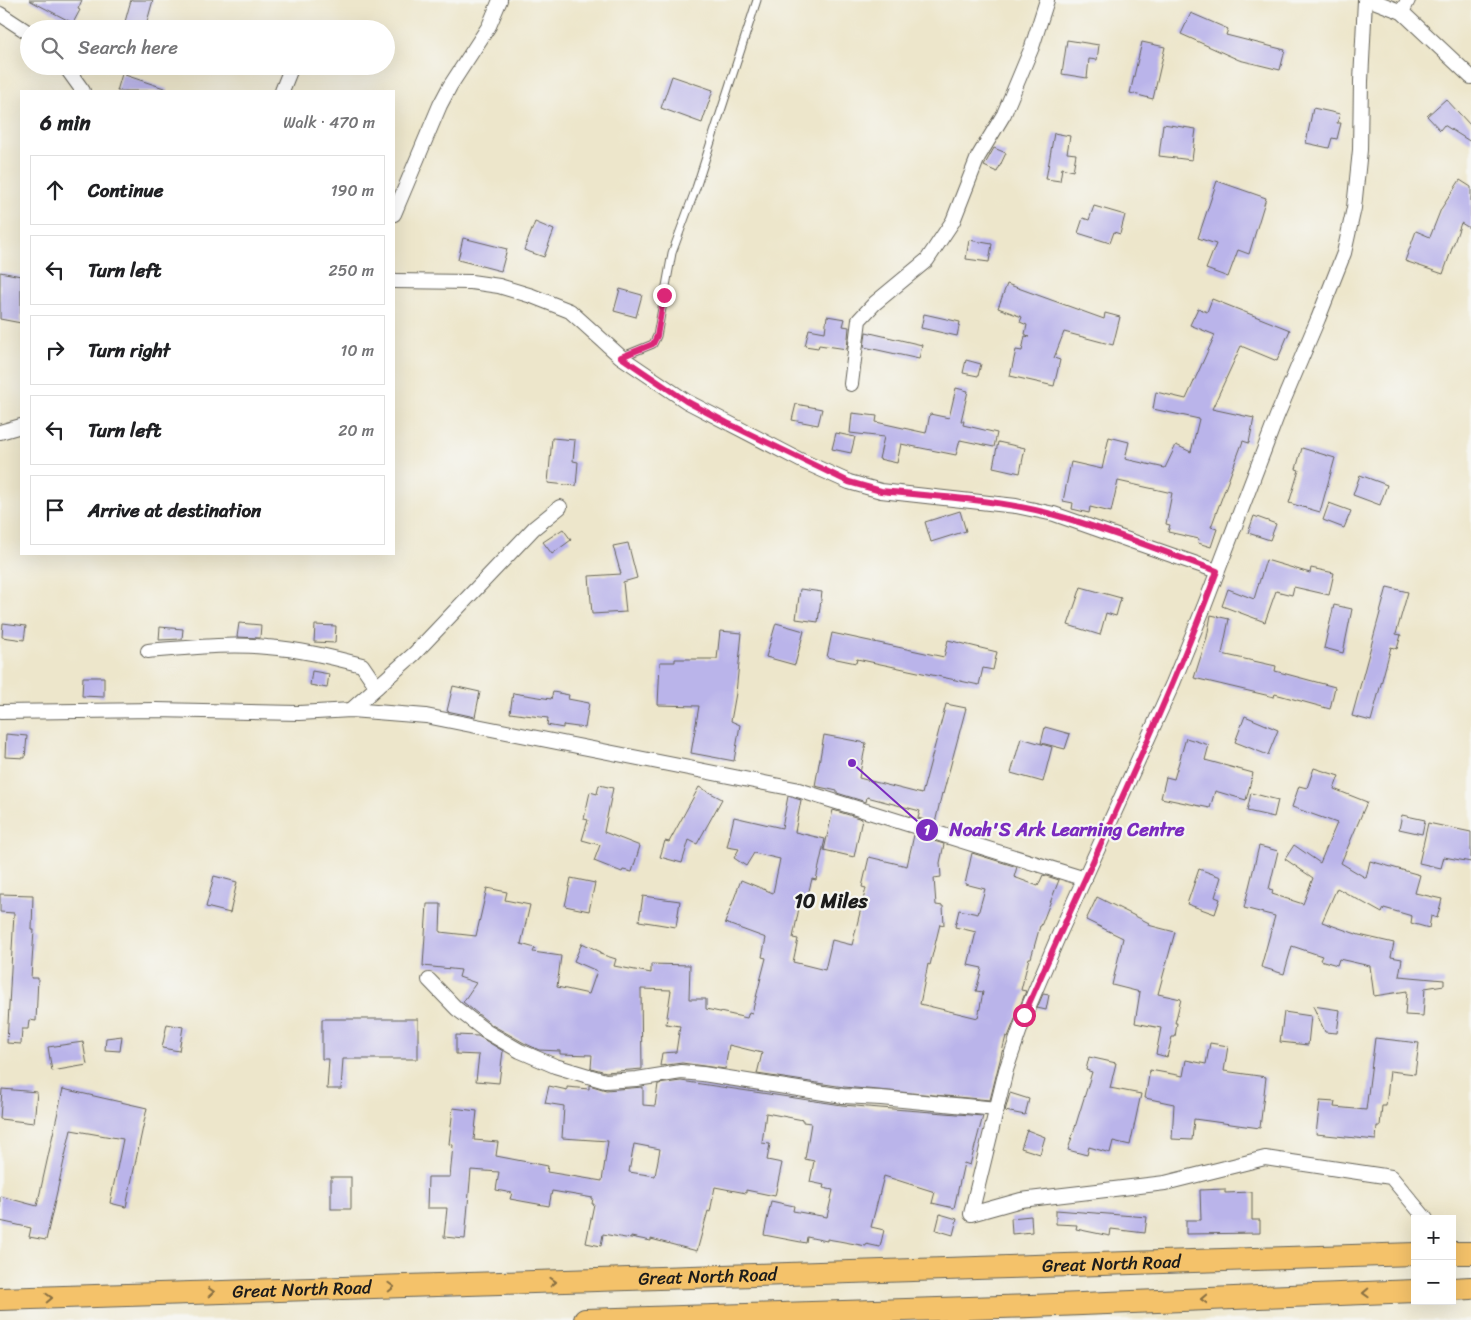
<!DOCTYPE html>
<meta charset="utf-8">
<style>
body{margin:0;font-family:Sriracha,sans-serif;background:#f6f6f6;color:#202124}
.controls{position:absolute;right:15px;bottom:15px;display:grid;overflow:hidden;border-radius:0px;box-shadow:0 5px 20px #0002}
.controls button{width:45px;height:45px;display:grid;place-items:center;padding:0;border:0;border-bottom:1px solid #e0e0e0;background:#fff;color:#202124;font:25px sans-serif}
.stop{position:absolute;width:15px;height:15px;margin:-11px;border:4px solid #db2777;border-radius:50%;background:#fff}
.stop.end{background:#db2777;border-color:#fff;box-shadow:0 1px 5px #0008}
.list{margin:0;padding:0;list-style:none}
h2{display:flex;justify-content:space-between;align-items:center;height:65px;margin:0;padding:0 20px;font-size:21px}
h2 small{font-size:16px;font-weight:400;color:#757577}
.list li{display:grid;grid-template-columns:32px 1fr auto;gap:15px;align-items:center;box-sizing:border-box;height:70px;margin:0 10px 10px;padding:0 10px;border:1px solid #e0e0e0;border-radius:0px}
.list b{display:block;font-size:19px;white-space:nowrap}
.list em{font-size:16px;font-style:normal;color:#757577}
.icon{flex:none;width:28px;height:28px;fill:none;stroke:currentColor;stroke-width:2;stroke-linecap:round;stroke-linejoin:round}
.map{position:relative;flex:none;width:1471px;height:1320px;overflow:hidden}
.search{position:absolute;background:#fff;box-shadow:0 5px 20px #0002;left:20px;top:20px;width:375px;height:55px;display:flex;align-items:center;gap:12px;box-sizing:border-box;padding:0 18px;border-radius:28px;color:#757577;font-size:19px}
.panel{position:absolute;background:#fff;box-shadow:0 5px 20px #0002;left:20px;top:90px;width:375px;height:465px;border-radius:0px}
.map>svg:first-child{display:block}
.building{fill:#bab4ea;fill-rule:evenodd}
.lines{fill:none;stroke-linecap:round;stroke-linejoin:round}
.service-casing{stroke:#656359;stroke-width:9}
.minor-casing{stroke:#656359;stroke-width:16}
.trunk-casing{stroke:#656359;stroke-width:24}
.service{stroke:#fff;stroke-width:7}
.minor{stroke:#fff;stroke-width:14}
.trunk{stroke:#f4c26a;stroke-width:22}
.oneway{stroke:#886f43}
.route{stroke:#db2777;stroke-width:6}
.labels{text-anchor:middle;stroke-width:4.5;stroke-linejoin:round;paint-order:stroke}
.street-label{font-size:18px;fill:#1c1c1c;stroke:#f6f6f2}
.quarter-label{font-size:20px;font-weight:bold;fill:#1c1c1c;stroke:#f6f6f2}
.leader{fill:none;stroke:#7b2cbf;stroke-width:2}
.callout-dot{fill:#7b2cbf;stroke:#f6f6f2;stroke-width:2}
.mark-label{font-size:15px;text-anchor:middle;font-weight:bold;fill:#fff}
.callout-label{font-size:19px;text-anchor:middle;font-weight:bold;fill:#7b2cbf;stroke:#f6f6f2;stroke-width:4.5;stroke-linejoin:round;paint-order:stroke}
</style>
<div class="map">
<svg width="1471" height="1320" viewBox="0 0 1471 1320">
<rect width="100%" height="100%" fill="#f6f6f2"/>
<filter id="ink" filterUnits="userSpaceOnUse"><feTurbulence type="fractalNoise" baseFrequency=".02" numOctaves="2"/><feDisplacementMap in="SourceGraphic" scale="10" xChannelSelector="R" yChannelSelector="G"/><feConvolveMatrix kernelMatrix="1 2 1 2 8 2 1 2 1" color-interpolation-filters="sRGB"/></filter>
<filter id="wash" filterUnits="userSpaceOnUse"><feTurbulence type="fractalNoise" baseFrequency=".0096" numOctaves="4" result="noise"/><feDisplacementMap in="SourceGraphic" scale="20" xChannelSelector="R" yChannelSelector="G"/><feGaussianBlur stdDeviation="1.12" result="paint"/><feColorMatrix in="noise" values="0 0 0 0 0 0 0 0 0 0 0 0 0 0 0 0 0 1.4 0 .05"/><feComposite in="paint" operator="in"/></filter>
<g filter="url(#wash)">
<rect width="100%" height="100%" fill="#ede6cb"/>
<g id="blocks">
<!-- building -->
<g class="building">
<path d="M29,0H82L78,9L80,10L73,23Z"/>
<path d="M131,0H153L145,29H123Z"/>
<path d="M1191,13L1228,29L1226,35L1285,50L1280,70L1239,60L1181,34Z"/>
<path d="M1067,40L1099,45L1097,60L1089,59L1087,78L1062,74Z"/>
<path d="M1142,42L1165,47L1153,99L1130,93Z"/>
<path d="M122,74L167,89V91H117Z"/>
<path d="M672,76L713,90L702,123L661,108Z"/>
<path d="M1446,99L1471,126V142L1444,125L1440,130L1427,116Z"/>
<path d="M1313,108L1340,114L1337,123H1341L1337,139L1332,138L1329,148L1306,143Z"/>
<path d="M1163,124L1196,129L1192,160L1159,156Z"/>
<path d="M1054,133L1070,136L1067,153L1076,154L1073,171L1062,168L1060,181L1046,179Z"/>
<path d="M994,148L1006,153L997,172L984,166Z"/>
<path d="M1460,180L1471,187V229L1461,223L1443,274L1405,261L1416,231L1430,237L1441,209Z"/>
<path d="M1217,181L1266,198L1249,254L1238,250L1228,277L1206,269L1216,244L1198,238Z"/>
<path d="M1094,206L1125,215L1120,234L1114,232L1110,243L1078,233L1083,218L1089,220Z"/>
<path d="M535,222L554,230L544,257L524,250Z"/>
<path d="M463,238L507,249L501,271L458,260Z"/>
<path d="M969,240L992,244L989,262L966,259Z"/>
<path d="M0,272L21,276V323L0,319Z"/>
<path d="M1007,284L1104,319L1105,313L1120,317L1113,345L1064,332L1054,358L1060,360L1054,386L1010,376L1016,350L1022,351L1025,336L1030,337L1025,334L1027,325L1020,322L1022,317L998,308Z"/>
<path d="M620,289L642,295L636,317L614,311Z"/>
<path d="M1212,299L1290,330L1277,361L1241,346L1212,409L1254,418L1249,443L1243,441L1211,527L1217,529L1211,547L1198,543L1199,539L1168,532L1170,525L1166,524L1172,493L1118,481L1111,512L1090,507L1089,513L1072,509L1073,503L1063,501L1071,462L1102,469L1109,437L1129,442L1125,459L1165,468L1176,445L1191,452L1199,419L1153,409L1156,392L1186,399L1215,335L1190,325L1198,308L1207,312Z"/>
<path d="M924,314L960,322L957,336L921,328Z"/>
<path d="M827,316L845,319L843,326L849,327L847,349L819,345L818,348L805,346L809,329L825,332Z"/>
<path d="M866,332L922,345L919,359L864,347Z"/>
<path d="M966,360L981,364L978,376L963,373Z"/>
<path d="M956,388L968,391L961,421H964L963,425L997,433L994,447L960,440L956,455L901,444L897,463L879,459L884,437L850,433L852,413L877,416L876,422L926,433L930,414L949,418Z"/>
<path d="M796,404L822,409L818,425L792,420Z"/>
<path d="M836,433L855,437L851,453L832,449Z"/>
<path d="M552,438L575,440L573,461L578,462L576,486L548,483Z"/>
<path d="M998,442L1025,448L1020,473L993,467Z"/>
<path d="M1302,448L1335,458L1320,512L1289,503L1299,470L1296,469Z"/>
<path d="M1360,475L1387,485L1380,505L1353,495Z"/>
<path d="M1329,503L1351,511L1344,528L1323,520Z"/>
<path d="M960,511L966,531L931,542L925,522Z"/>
<path d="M1254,516L1276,524L1270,540L1248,533Z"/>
<path d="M563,529L571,540L552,554L543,542Z"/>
<path d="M628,543L637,578L623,582L626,612L592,614L589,576L621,574L613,546Z"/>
<path d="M1266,560L1310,573L1311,568L1334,573L1329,595L1294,587L1292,595L1276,591L1265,622L1222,606L1228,589L1254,599Z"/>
<path d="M1081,587L1121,598L1116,616L1106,613L1100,635L1068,625Z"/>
<path d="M1387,587L1408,592L1396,634L1401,635L1397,649L1391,647L1371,721L1352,716Z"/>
<path d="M800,589L822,592L818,622L796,619Z"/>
<path d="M1334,605L1352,609L1343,653L1324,648Z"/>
<path d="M1211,615L1229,619L1222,654L1276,666L1275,671L1335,687L1330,709L1275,694L1274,697L1194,678L1207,637Z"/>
<path d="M3,623L26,626L24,640L2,637Z"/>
<path d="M239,623L261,625L260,638L237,637Z"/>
<path d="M776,623L804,631L795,665L766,657Z"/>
<path d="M315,625L336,626L335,643L314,642Z"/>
<path d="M160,627L183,629L182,639L159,640Z"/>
<path d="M720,631L742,633L736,693L731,721L740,725L734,761L691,753L699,706L658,705L660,662H675V659H717Z"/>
<path d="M832,633L944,657L948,640L997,652L993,670L983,668L979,685L857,659L856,663L827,657Z"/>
<path d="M312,671L329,674L327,688L310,685Z"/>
<path d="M83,677H104V697L82,696Z"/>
<path d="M453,686L480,692L475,717L447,711Z"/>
<path d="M553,692L569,695L568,699L589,703L585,728L563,725V728L547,725L548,718L510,713L513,693L551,699Z"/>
<path d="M946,704L966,708L943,794L942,793L935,823L918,818L920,811L867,797L866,802L837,793V791L815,786L824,735L866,743L859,778L922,794Z"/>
<path d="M1245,716L1278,730L1268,755L1235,742Z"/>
<path d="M1045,727L1070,734L1065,749L1041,743Z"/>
<path d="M6,734L27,736L25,758L5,757Z"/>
<path d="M1021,738L1052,747L1043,782L1011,773Z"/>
<path d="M1186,738L1209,745L1205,760L1253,773L1246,800L1215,791L1210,808L1161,798L1166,777L1174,779Z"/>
<path d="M1314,768L1339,776L1334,789L1367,802L1341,863L1366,878L1370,861L1420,875L1415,893L1442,899L1437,918L1431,916L1429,928L1411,923L1412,916L1384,908L1382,913L1337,888L1322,922L1359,935L1394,943L1391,957L1402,959L1399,976L1444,980V985L1425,988L1423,1016L1405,1015L1407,991L1374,996L1370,966L1339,959L1337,965L1320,960L1322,956L1292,946L1284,974L1261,967L1275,916L1244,908L1259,846L1278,851L1269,889L1273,890L1272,894L1303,904L1313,878L1285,859L1294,845L1320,863L1337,823L1292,807L1299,786L1307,788Z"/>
<path d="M599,785L613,788L604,832L640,846L632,872L623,870L622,872L594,861L600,845L582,840L588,820L584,819L590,792L597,794Z"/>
<path d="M699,787L722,799L697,844L689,840L682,863L660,857L665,841L669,842Z"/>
<path d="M1251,793L1278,800L1274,817L1247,811Z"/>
<path d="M788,796L801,800L795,832L825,839L816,880L812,879L806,902L801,901L799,908L793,938L798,939L793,962L825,970L832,940L852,945L866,888L862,887L869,857L907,866L914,835L944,844L940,863L941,877L934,878L936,905L943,906L944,925L940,924L930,965L928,964L920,1004L978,1018L983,992L976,991L982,968L968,965L976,932L955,927L959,910L978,914L985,889L965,884L972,853L1017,867L1014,877L1038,886L1043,875L1059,880L1041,926H1040L1031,958H1029L1021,990L1026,991L1008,1037L1006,1036L990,1100L844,1087L757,1074L762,1053L729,1045L725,1069L682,1063L660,1066L662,1053L676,1052L680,1026L666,1024L671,990L641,989L642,1069L606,1072L591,1068L592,1055L560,1054V1051L539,1050L524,1043L492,1025L463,1002L476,983L459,977L461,970L423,966L427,904H441L440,932L476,936L487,888L507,892L505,900L530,905L521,944L535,948L533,952L561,956L557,987L589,994L597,971L574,961L582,943L601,952L600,954L616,959L614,966L651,973V964L690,965L689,999H706V1009L747,1018L749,1012L752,1013L766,958L762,957L766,938L725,923L741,880L773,893L780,859L754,853L746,866L734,858L739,849L727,847L734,817L782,828Z"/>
<path d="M833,810L862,819L854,857L824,850Z"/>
<path d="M1402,815L1425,820L1422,834L1399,829Z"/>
<path d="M1428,823L1471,832V862L1444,857L1441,868L1419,863Z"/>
<path d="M1199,869L1221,877L1215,897L1220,899L1215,914L1187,904Z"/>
<path d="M214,876L237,882L230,913L206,907Z"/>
<path d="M571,878L595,883L589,911L565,906Z"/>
<path d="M0,894L33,895L32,930H34L31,978H38L36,1021L29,1020L28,1029H22L21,1044L7,1043L14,913L0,912Z"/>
<path d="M643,896L680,901L676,927L639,921Z"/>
<path d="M1097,897L1149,923L1148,925L1175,932L1158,994L1181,999L1175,1023H1177L1175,1037H1172L1167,1057L1156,1054L1161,1028L1135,1023L1140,992L1112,985L1123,938L1086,920Z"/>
<path d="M1043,994L1049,995L1046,1010L1037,1008Z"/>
<path d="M1313,1006L1340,1010L1337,1033L1325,1032Z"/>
<path d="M1284,1012L1311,1016L1308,1045L1280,1042Z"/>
<path d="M322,1019H418V1059H343L341,1089H327L329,1059H322Z"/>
<path d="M167,1024L183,1027L179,1051L162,1048Z"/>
<path d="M456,1035L478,1036L503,1051L499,1083L476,1081L479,1055L456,1054Z"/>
<path d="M122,1036L120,1051L105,1050L106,1038Z"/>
<path d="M1375,1038L1419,1043L1415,1074L1390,1071L1386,1106H1382L1380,1126H1377L1376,1140L1316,1134L1320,1101L1335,1102L1334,1107L1366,1110Z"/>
<path d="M83,1042L87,1065L52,1071L48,1047Z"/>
<path d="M1210,1043L1228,1046L1224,1071L1266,1077L1260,1128L1194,1119L1192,1140L1172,1139L1174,1104L1145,1098L1150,1070L1183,1076L1186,1060L1206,1064Z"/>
<path d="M1089,1057L1116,1063L1110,1088L1141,1094L1130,1145L1113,1141L1110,1153L1089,1147L1087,1155L1068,1150L1092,1072L1086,1070Z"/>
<path d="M681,1081L842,1105L983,1116L970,1165L964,1163L954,1208L932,1203L935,1192L884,1176L871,1227L884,1230L880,1247L866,1244V1246L839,1241L827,1239V1241L807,1237L806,1243L764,1235L771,1201L794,1206L793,1211L827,1217L833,1190L823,1188L824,1185L810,1182L814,1161L805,1159L811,1123L803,1122V1120L766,1113L762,1143L770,1144L767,1160L782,1163L775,1196L746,1190V1193L715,1187L710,1212L708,1211L697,1251L651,1239V1241L631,1237V1239L603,1234L601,1246L586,1243L594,1204H592L593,1198L552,1191L549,1206L510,1199L512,1193L496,1190L499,1172L471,1170L465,1239L444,1237L447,1208H427L428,1177H450L453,1145L449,1144L453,1108L477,1111L474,1140L498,1142L496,1156L548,1166L547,1172L602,1181L608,1141L562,1138L564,1106L545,1103L549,1086L567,1090V1087L589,1089V1085L606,1090L643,1087V1105L655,1106L658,1084ZM634,1144L660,1149L655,1176L629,1172Z"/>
<path d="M2,1089L37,1092L34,1123L0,1119Z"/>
<path d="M63,1089L147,1108L126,1207L110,1203L123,1139L71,1130L46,1240L29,1237L31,1228L0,1221V1196L37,1206Z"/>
<path d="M1010,1093L1029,1099L1025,1115L1005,1111Z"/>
<path d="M1027,1130L1045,1137L1040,1154L1021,1148Z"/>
<rect x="331" y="1177" width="20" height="32"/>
<path d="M1225,1189V1193L1252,1192V1220H1260V1233L1186,1234V1220H1201L1200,1190Z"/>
<path d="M1056,1210L1147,1217L1145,1233L1111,1229L1110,1236L1076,1229L1077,1225L1056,1224Z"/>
<path d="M940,1214L957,1219L953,1235L936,1230Z"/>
<path d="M1031,1216L1032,1232L1012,1234L1011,1218Z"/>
</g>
</g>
</g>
<g filter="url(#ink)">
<use href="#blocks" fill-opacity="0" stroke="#656359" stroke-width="1"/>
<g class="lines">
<defs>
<path id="service" d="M621,357L653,344L657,336L672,253L696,188L757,0"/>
<g id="minor">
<path d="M1365,0L1361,81L1360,150L1354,208L1344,253L1318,319L1277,416L1204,607L1173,683L1058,937L1025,1015L1006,1070L971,1214L1021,1200L1165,1183L1265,1158L1391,1177L1426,1219"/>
<path d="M1371,0L1402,12L1471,77"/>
<path d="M1402,12L1408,0"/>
<path d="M0,14L29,33"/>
<path d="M65,66L83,91"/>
<path d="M282,91L292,66"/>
<path d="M394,214L440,105L450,86L489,26L500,0"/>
<path d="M394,281L471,282L499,286L532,296L570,311L621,357L686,401L800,460L849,482L881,491L1016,506L1054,514L1217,571"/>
<path d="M851,384L859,320L875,303L927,260L953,221L978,157L1004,114L1032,47L1047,0"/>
<path d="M0,432L21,426"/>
<path d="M148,651C187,648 228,643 267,647C299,649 331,657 362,665L377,687"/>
<path d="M351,710L414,654L534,528L560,507"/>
<path d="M0,712L156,710L299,713L351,710L426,716L795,789L1085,879"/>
<path d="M429,980L457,1009L487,1032L520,1051L555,1066L605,1081L637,1079L681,1072L703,1074L843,1096L881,1098L997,1109"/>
</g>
<g id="trunk">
<path d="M1452,1253H1471"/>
<path d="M1452,1289L1471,1288"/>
<path id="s1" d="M0,1299L1415,1254"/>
<path d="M585,1320L1031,1306L1415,1291"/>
</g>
</defs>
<!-- service casing -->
<use href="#service" class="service-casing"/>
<!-- minor casing -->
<use href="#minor" class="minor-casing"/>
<!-- trunk casing -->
<use href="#trunk" class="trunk-casing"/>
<!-- service -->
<use href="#service" class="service"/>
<!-- minor -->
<use href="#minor" class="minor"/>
<!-- trunk -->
<use href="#trunk" class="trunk"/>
</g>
<!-- one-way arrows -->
<defs><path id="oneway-chevron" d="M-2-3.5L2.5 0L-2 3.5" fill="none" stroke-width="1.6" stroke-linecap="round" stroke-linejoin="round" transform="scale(1.25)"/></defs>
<g class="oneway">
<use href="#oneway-chevron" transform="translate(553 1282) rotate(-2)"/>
<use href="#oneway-chevron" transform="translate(391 1287) rotate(-2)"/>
<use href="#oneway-chevron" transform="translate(211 1292) rotate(-2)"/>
<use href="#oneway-chevron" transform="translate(1366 1293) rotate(178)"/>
<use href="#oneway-chevron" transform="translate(49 1298) rotate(-2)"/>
<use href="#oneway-chevron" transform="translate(1204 1299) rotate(178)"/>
</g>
</g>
<g class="lines" filter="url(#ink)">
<!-- route -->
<path class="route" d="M664,295L657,336L653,344L621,357L686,401L727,423L849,482L881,491C939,497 999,499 1055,515C1110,530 1164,552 1217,571C1161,723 1088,867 1024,1015"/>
</g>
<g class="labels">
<!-- street labels -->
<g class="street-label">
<text dy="6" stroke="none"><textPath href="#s1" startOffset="1112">Great North Road</textPath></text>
<text dy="6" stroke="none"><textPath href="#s1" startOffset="708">Great North Road</textPath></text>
<text dy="6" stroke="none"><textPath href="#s1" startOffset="302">Great North Road</textPath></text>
</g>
<!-- quarter labels -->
<g class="quarter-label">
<text x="831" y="908">10 Miles</text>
</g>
</g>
<!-- callouts -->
<path class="leader" d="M852 763L927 830"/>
<g class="callout-dot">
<circle cx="852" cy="763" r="5"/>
<circle cx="927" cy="830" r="12"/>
</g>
<g class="mark-label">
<text x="927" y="835">1</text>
</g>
<g class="callout-label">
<text x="1067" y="836">Noah'S Ark Learning Centre</text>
</g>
</svg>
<div class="controls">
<button>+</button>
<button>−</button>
</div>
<div class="stop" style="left:1024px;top:1015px"></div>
<div class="stop end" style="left:664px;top:295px"></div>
<div class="search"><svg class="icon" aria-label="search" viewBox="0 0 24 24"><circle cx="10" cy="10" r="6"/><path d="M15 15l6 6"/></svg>Search here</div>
<section class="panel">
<h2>6 min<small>Walk · 470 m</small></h2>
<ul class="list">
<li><svg class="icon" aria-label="ahead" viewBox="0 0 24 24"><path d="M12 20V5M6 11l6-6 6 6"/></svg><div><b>Continue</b></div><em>190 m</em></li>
<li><svg class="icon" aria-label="left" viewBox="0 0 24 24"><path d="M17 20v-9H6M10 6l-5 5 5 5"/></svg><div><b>Turn left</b></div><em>250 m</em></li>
<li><svg class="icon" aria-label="right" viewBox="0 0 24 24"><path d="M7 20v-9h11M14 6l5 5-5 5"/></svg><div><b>Turn right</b></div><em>10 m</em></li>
<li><svg class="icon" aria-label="left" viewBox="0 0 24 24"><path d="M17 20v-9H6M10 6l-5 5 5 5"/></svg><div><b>Turn left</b></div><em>20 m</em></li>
<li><svg class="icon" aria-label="arrive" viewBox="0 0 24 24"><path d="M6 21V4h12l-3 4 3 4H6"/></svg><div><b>Arrive at destination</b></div></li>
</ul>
</section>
</div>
